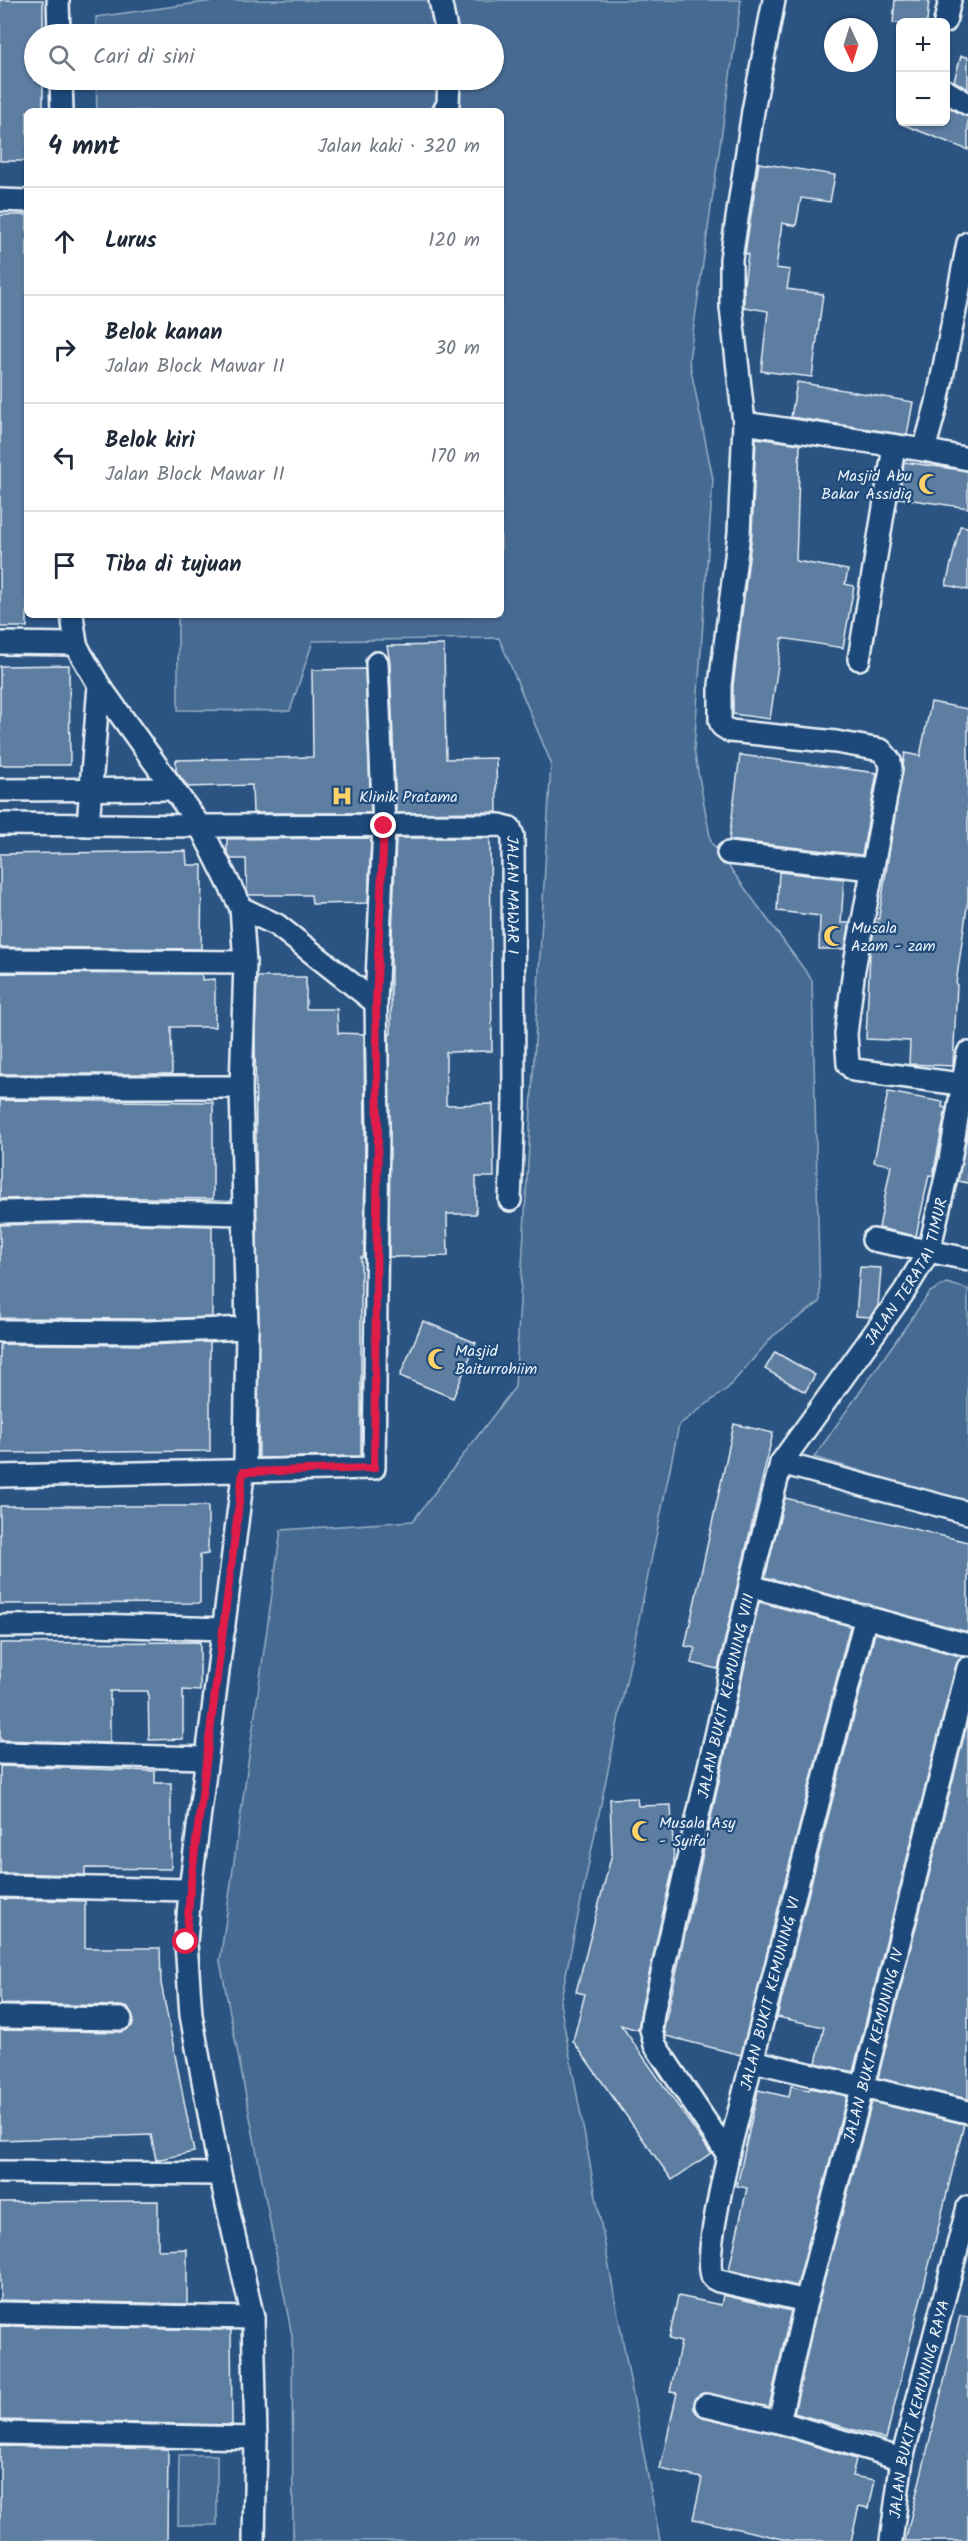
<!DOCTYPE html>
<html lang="id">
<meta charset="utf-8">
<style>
body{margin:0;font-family:Kalam,sans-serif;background:#f6f6f7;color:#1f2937}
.controls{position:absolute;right:18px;top:18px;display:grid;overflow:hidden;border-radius:9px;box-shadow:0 2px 4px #0004}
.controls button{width:54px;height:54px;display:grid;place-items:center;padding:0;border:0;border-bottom:2px solid #e0e1e3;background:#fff;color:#1f2937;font:30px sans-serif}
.compass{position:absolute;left:824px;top:18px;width:54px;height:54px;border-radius:50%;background:#fff;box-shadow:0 2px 4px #0004;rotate:176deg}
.stop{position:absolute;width:18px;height:18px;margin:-14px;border:4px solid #e11d48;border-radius:50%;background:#fff}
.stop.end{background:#e11d48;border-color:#fff;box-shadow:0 2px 6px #0008}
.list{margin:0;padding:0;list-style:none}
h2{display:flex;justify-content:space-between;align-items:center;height:78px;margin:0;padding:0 24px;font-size:26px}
h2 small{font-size:20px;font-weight:400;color:#747a83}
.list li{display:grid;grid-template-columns:39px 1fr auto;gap:18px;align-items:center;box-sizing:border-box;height:108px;padding:0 24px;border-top:2px solid #e0e1e3}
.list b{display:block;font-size:22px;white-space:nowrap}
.list p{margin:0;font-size:20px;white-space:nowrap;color:#747a83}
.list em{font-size:20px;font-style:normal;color:#747a83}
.icon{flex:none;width:33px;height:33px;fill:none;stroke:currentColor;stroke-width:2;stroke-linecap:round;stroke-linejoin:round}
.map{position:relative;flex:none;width:968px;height:2541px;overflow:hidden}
.search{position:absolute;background:#fff;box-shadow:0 2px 4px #0004;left:24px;top:24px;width:480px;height:66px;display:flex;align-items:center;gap:15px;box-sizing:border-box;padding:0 21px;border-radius:33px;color:#747a83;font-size:22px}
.panel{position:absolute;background:#fff;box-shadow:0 2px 4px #0004;left:24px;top:108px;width:480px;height:510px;border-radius:9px}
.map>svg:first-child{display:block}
.green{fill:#476b93;stroke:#98aec6;stroke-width:1.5}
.building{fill:#5d7da1;stroke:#e8f1f8;stroke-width:1.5}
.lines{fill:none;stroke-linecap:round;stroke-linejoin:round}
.street-casing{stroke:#e8f1f8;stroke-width:26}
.street{stroke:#1f4a7a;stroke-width:21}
.route{stroke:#e11d48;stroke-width:8}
.labels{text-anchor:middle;stroke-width:4.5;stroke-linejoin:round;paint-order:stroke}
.poi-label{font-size:16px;fill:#e8f1f8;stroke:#1f4a7a;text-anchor:start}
.street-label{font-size:16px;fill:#e8f1f8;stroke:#1f4a7a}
</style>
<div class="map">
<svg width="968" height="2541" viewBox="0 0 968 2541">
<rect width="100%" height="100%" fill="#2b5482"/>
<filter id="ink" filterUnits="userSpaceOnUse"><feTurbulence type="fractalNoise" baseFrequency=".0167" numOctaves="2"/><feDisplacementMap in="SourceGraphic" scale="12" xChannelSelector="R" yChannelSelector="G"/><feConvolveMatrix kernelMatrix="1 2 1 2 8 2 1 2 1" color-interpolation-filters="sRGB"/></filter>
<g filter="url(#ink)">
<!-- green -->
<g class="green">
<path d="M220,0H741L689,360L713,479L694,750L711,842L812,980L820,1302L773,1336L728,1388L679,1425L560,2003L660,2541H293L292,2336L220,1961L281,1530L413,1521L515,1387L551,763L499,638L313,641L290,711L178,710V615H501V111H97L96,80H494V34H96V17Z"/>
<path d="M946,1283L968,1289V1503L814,1457L930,1292Z"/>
<path d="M179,2455H217V2525H178Z"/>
</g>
<!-- building -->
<g class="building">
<path d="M0,0H43V34H34V80H43V111H27V161H0Z"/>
<path d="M895,0H929L927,22L893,23Z"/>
<path d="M961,56L968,57V89L954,81Z"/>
<path d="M948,107L968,117V150L899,123L945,122Z"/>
<path d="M759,163L835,175L830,202L801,198L796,226L782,223L776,268L790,270L787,289L823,294L812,377L761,371L768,311L744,307V284L748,254H745Z"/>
<rect x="0" y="215" width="27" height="412"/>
<path d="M797,382L913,402L907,435L791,417Z"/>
<path d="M756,438L800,444L796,561L848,570L845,584L854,586L843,648L782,638L770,719L733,714V686L752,534Z"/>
<path d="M904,462L968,471V508L899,498Z"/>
<path d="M960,526L968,527V590L946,585Z"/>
<path d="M444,645L446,759L496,758L497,812L396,813L390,662L387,646Z"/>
<path d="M69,665L70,765H0V666Z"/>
<path d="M365,669L371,813H253L252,785L188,787L176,771V760L313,757L312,670Z"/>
<path d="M931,702L968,709V900L956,984H957L953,1066L909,1064L910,1041L866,1039L870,953L875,923H878L905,753L920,756Z"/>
<path d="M740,755L877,773L862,855L729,840Z"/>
<path d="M371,838L368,903L312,904L311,895H249L247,891L246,859H231L227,851V839Z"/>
<path d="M396,838H490L492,1051L446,1052V1105L493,1104L494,1177H476V1214H447L448,1256L389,1257V1034H391V961Z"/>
<path d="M186,851L187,865H202L201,949L0,947V854Z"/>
<path d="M779,872L844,879L841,923H850L845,949H819L820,916L777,911Z"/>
<path d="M0,973L202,974V980L215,979V1027H171L172,1074H0Z"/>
<path d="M257,977H306V1009H337L338,1033L364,1034L365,1128L364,1257H361V1456L259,1458L255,1033Z"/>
<path d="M888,1092L943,1102L942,1107L946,1108L933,1176L929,1175L916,1236L879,1228L891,1165L874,1162Z"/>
<path d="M0,1100L213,1102V1199L85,1197L0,1199Z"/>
<path d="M968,1130V1183L958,1181Z"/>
<path d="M85,1223L212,1226V1317L148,1319L0,1318V1225Z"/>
<path d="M860,1267L881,1268L878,1306L870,1317L856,1316Z"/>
<path d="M423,1321L476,1343L453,1398L400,1376Z"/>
<path d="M210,1342V1451L0,1453V1344L148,1345Z"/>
<path d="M775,1352L815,1375L805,1392L765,1369Z"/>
<path d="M734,1424L773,1433L718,1669L691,1663L695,1648L685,1646Z"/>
<path d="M785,1498L968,1542V1632L765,1577Z"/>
<path d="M0,1506H208V1554L200,1555V1603L0,1604Z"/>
<path d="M759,1602L850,1626L741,2055L666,2036L664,2028Z"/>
<path d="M875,1633L963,1657L956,1665L853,2072L816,2063L824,2027L777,2017Z"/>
<path d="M200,1642V1691L183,1690V1739L149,1740L148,1691H110V1743L0,1740V1643Z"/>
<path d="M968,1720V2099L878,2078Z"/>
<path d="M0,1766L155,1771V1783H171V1869L85,1868V1875L0,1873Z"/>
<path d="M637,1798L638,1806L671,1805L674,1864L641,2010L638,2030L621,2025L711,2153L672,2180L573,2041L585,1994L576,1992L612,1854L610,1799Z"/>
<path d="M0,1899L85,1901V1948H160L161,1983L194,2152L156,2160L151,2135L0,2140V2030L121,2032L132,2026L134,2019L128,2008L121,2006L0,2004Z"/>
<path d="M791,2086L809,2090L810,2088L847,2096L797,2286L729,2270L747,2188L737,2186L758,2090L789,2097Z"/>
<path d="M872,2102L964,2124L886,2439L794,2413L818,2304Z"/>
<path d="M158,2201V2250L187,2249V2304L0,2300V2202Z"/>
<path d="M723,2295L791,2311L769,2407L703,2393L696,2397L694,2409L703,2417L776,2434L856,2459L852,2476L875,2480L869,2508L859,2506L851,2541H792L693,2519L702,2478L660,2469L677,2393L670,2392L681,2342L669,2339L678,2296L721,2305Z"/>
<path d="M960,2316L968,2317V2541H905Z"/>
<path d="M0,2326L231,2330L232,2425L0,2420Z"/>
<path d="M0,2446L168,2449L167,2541H0Z"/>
</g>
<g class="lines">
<defs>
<g id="street">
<path d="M58,0L59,34"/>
<path d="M440,0L447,34"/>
<path d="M774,0L753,111L731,259V307L744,423L924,450"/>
<path d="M945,22L950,0"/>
<path d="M61,80L62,111"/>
<path d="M946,91L968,104"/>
<path d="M444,111L448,104L449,80"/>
<path d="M0,200L27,201"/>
<path d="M968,243L937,403L924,450L968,459"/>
<path d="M744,423L739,533L720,685V721L722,726L730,731L836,742L881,750L890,761L891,769L854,969L846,1034L848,1064L854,1070L968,1085"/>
<path d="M72,615L76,644L81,654L99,685L200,826L241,908L277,925L376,1003"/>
<path d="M0,643L76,644"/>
<path d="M859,659L894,447"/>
<path d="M0,790L173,789"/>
<path id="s1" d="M0,824L200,826L500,825L510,828L513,836L514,1102L510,1200"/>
<path d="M88,825L99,685"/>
<path d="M728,853L872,869"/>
<path d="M241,908L245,962L241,1087L247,1328L245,1460L190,1890L186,1943L191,2015L220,2174L253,2318L256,2438L254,2541"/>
<path d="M0,960L245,962"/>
<path d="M0,1087H241"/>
<path d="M0,1212L85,1210L243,1214"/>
<path d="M873,1240L968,1259"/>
<path d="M0,1331L148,1332L247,1328"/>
<path d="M781,1463L968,1513"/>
<path d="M0,1476L374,1468L378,1128L376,1003L384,826L377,663"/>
<path d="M750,1586L968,1645"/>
<path d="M0,1626L93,1625L224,1629"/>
<path d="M0,1753L207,1758"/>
<path d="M0,1886L190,1890"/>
<path d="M0,2017L121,2019"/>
<path d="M753,2061L968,2112"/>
<path id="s2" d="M728,2155L655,2045L651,2029L653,2013L750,1586L781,1463L904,1292L929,1251L950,1160L968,1053"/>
<path d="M0,2172L220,2174"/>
<path id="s3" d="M806,2301L719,2281L713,2278C703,2260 724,2178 728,2155L866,1616"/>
<path d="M0,2313L253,2318"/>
<path d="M706,2405L779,2422L902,2459"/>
<path id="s4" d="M779,2422L806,2301L867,2070L968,1668"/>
<path d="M0,2433L256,2438"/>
<path id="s5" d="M891,2541L902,2459L968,2207"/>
</g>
</defs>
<!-- street casing -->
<use href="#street" class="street-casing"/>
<!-- street -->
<use href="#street" class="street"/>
</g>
</g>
<g class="lines" filter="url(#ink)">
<!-- route -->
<path class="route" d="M186,1942L190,1890L243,1472L374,1468L378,1128L376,1003L384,826"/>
</g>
<!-- icons -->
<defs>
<symbol id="mosque-bare" viewBox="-9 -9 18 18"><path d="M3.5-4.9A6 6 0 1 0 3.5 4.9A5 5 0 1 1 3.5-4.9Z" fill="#ffd166" stroke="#1f4a7a" stroke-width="2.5" paint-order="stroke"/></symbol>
<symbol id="hospital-bare" viewBox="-9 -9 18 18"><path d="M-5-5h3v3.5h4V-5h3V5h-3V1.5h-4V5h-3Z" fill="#ffd166" stroke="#1f4a7a" stroke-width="2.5" paint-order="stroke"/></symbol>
</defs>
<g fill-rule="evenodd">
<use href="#mosque-bare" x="914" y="469" width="30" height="30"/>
<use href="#hospital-bare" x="327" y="781" width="30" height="30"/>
<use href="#mosque-bare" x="819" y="921" width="30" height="30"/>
<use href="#mosque-bare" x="423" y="1344" width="30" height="30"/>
<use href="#mosque-bare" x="627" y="1816" width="30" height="30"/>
</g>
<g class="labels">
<!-- poi labels -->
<g class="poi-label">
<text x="912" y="481" text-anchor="end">Masjid Abu<tspan x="912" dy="18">Bakar Assidiq</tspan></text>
<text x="359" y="802">Klinik Pratama</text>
<text x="851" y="933">Musala<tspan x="851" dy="18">Azam - zam</tspan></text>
<text x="455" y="1356">Masjid<tspan x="455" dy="18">Baiturrohiim</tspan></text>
<text x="659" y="1828">Musala Asy<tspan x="659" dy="18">- Syifa'</tspan></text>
</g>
<!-- street labels -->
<g class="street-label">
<text dy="6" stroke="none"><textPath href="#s1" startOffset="578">JALAN MAWAR I</textPath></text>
<text dy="6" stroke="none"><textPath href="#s2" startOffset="960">JALAN TERATAI TIMUR</textPath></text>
<text dy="6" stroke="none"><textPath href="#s2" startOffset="490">JALAN BUKIT KEMUNING VIII</textPath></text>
<text dy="6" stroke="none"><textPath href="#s3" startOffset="388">JALAN BUKIT KEMUNING VI</textPath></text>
<text dy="6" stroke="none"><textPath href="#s4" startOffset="388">JALAN BUKIT KEMUNING IV</textPath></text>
<text dy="6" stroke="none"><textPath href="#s5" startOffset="135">JALAN BUKIT KEMUNING RAYA</textPath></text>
</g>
</g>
</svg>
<div class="controls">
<button>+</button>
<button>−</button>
</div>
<svg class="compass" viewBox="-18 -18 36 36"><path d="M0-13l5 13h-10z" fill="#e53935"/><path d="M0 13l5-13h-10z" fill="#747a83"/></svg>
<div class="stop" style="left:186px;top:1942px"></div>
<div class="stop end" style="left:384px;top:826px"></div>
<div class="search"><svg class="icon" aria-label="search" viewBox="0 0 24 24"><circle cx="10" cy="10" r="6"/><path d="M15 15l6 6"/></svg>Cari di sini</div>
<section class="panel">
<h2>4 mnt<small>Jalan kaki · 320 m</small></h2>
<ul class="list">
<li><svg class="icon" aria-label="ahead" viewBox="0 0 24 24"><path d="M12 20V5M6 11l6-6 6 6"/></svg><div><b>Lurus</b></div><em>120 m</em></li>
<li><svg class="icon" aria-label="right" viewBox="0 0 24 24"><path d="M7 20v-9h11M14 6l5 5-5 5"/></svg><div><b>Belok kanan</b><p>Jalan Block Mawar II</p></div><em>30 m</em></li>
<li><svg class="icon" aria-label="left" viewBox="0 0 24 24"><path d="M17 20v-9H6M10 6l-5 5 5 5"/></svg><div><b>Belok kiri</b><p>Jalan Block Mawar II</p></div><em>170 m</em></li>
<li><svg class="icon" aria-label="arrive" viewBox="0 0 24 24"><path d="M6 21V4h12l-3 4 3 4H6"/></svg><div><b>Tiba di tujuan</b></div></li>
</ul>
</section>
</div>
